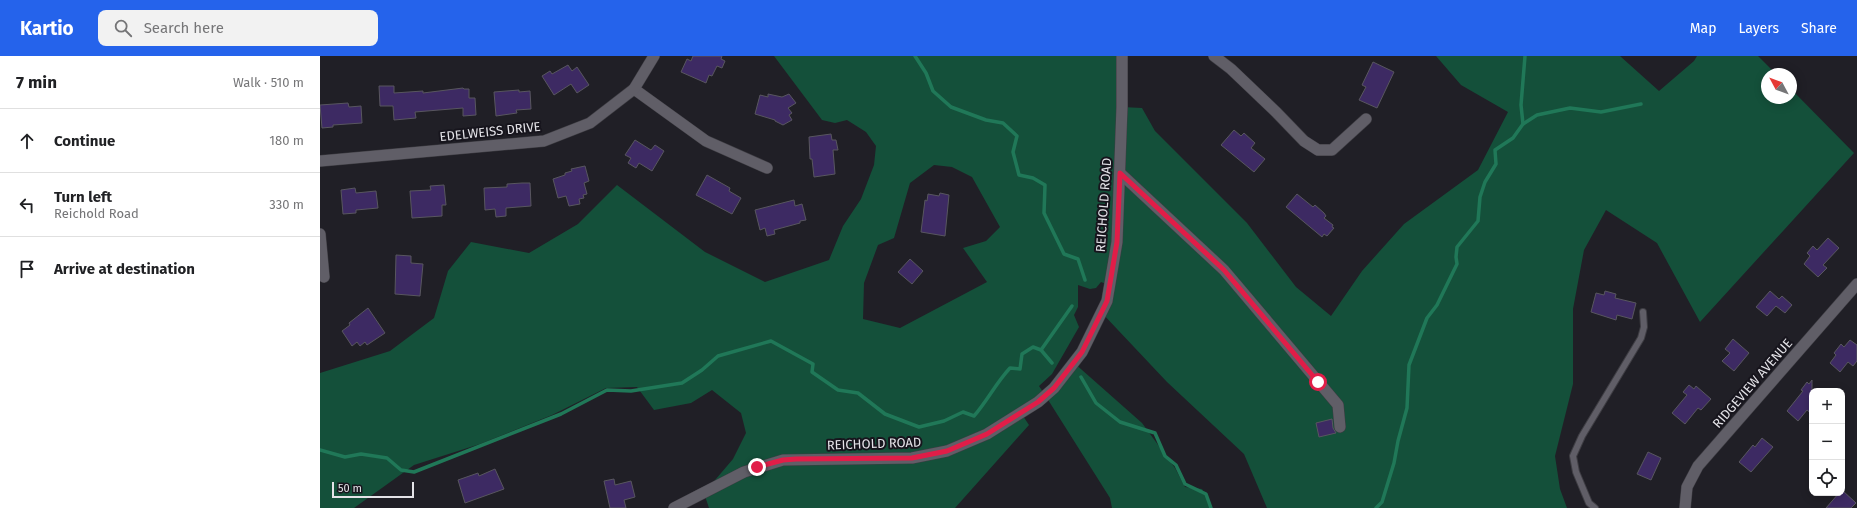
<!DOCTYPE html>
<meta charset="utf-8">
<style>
body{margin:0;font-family:"Fira Sans",sans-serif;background:#f2f2f2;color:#202124}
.controls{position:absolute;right:12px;bottom:12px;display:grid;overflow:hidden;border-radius:8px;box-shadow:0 2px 10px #0003}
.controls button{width:36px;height:36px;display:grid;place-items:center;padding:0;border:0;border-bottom:1px solid #e0e0e0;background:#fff;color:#202124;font:20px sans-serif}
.compass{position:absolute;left:1441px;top:12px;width:36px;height:36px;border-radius:50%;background:#fff;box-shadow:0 2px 10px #0003;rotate:311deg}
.scale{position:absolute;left:12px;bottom:10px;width:82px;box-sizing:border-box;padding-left:4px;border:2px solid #e4e3e8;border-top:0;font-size:11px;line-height:14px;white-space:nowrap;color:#e4e3e8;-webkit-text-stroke:3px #17151d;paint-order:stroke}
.stop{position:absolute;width:12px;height:12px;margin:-9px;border:3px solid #e11d48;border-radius:50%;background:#fff}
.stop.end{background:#e11d48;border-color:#fff;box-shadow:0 1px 4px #0008}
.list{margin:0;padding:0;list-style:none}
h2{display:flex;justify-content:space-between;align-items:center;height:52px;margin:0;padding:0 16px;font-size:17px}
h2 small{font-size:13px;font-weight:400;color:#757577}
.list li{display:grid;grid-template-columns:26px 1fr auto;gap:12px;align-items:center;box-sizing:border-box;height:64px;padding:0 16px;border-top:1px solid #e0e0e0}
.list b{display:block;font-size:15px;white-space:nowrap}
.list p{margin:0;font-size:13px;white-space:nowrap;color:#757577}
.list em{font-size:13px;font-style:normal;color:#757577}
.icon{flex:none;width:22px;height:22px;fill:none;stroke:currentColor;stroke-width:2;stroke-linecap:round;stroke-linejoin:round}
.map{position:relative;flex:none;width:1537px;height:452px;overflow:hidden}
header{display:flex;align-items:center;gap:24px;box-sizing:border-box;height:56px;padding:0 20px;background:#2563eb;color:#fff}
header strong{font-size:19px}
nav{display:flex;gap:22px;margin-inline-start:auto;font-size:14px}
.search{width:280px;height:36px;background:#f2f2f2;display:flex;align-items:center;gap:10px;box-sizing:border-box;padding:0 14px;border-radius:8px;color:#757577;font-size:15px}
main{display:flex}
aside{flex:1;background:#fff}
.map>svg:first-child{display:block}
.green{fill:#14503a;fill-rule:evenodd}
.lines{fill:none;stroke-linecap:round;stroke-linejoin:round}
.stream{stroke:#207858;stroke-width:3.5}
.building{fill:#3d2a63;stroke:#58565f}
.service-casing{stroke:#3e3d43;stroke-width:8}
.minor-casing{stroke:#3e3d43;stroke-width:12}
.tertiary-casing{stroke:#3e3d43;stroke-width:12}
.service{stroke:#605e67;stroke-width:6}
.minor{stroke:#605e67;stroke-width:11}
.tertiary{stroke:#605e67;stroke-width:11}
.route{stroke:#e11d48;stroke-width:5}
.labels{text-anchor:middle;stroke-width:4;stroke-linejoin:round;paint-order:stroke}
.street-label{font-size:13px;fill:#e4e3e8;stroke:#17151d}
</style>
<header>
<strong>Kartio</strong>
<div class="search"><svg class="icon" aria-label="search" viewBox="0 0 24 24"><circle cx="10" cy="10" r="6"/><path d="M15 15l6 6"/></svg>Search here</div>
<nav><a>Map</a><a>Layers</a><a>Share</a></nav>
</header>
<main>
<aside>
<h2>7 min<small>Walk · 510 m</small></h2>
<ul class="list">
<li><svg class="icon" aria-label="ahead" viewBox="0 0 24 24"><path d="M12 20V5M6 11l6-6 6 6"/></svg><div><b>Continue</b></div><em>180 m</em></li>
<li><svg class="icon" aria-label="left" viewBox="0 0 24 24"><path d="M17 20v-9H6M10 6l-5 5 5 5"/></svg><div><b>Turn left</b><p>Reichold Road</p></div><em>330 m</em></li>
<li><svg class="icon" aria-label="arrive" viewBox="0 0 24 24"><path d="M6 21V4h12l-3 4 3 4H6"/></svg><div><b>Arrive at destination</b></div></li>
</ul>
</aside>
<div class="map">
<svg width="1537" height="452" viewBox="0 0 1537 452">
<rect width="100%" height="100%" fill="#201f26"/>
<!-- green -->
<path class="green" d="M454,0H802V51L822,52L835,75L927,167L976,231L1011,260L1042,215L1084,168L1158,114L1188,56L1141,29L1116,0H1300L1339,35L1374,5L1377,0H1438L1456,18H1447V42H1471V33L1534,97L1380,266L1337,187L1286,154L1264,194L1253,253V328L1235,400L1240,433L1247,452H947L924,398L847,326L781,256L789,229L781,226L776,232L770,233L758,229V251L754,259L759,271L732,318L719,330L725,339L753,306L822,367L855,412L865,431L882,433L892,452H792L790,442L725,339L701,357L709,369L635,452H389L384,437L413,403L426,377L421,357L392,334L371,347L334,354L317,331L286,332L232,359L160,388L94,409L34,452H0V317L70,295L114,262L128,215L151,186L209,197L258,168L297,129L385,196L445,226L509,204L523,170L541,143L554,109L556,90L546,76L527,64L515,67L502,64ZM614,109L632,111L652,121L680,171L666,185L643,192L667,226L580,272L543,263L544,227L558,189L574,182L590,127Z"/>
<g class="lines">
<!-- stream -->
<g class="stream">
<path d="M595,0L606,17L613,35L631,51L666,64L683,67L697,80L693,96L699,119L713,122L725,129L724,157L744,198L758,203L765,224"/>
<path d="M1203,68L1201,49L1205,0"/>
<path d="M721,294L752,250"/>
<path d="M761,321L776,347L800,366L835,377L845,400L856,409L865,428L886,438L891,452"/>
<path d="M0,394L25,401L41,398L67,402L81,414L94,416L241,358L287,334L311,335L362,327L382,314L398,300L451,285L493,308L492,316L518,334L538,337L565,358L599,371L624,365L643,356L654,360C667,345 676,327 690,312L700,313L702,298L713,291L721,294L732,307"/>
<path d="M1056,452L1062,446L1074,407L1078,385L1087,352L1089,309L1107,262L1117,249L1137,208L1136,201L1137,191L1158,165L1160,141L1165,126L1176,108L1175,94L1193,82L1203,68L1217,59L1250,52L1281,56L1321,48"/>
</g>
</g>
<!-- building -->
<g class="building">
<path d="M373,0H402L401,3L405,5L402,12L397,10L392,20L389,19L386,27L361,16L367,3L371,5Z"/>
<path d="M1053,6L1074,16L1057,52L1039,44L1046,31L1042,29Z"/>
<path d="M248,9L252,15L257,11L269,29L257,37L251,28L234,39L222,20L230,15L232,18Z"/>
<path d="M59,30H74V37L103,35V37L143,32L144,33H149V42H155L156,59L143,60V52L95,56L96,62L74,64L73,50H60Z"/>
<path d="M199,34V36L210,35L211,53L196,54L197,57L176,60L174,36Z"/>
<path d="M448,38L462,41L469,38L476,47L468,52L472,57L469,59L472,64L463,69L455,65V64L435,58L440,39L448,41Z"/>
<path d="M28,47L29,51L41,50L42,67L13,69V71L2,72L0,49Z"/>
<path d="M914,74L921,80L924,77L935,87L931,92L945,103L934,116L901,89Z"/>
<path d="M511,78L512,84H516L518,94H513L515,118L494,121L492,103H490L489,81Z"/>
<path d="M315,84L331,94L335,89L344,95L332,115L319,107L316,112L308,107L311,102L305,99Z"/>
<path d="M265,110L269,125L264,127L267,138L263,139L264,142L259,143L260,148L249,150L246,140L238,142L233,123L245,119V117L252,115L251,113Z"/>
<path d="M387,119L410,132L409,135L421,142L412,158L376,139Z"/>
<path d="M202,127H210L211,150L186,152V160L176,161L175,153L165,154L164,132L187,131V128Z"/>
<path d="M124,129L126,149H122V160L92,162L90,135L111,134L110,130Z"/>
<path d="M35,132L36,137L56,135L58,152L36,154V157L23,158L21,134Z"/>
<path d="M620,137L629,139L625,180L601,176L605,144L607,145L608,138L619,140Z"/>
<path d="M977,138L993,151L995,149L1004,157L1006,160L1004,162L1013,169L1012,171L1014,172L1007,180L1004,178L1002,181L966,151Z"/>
<path d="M474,144L475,150L482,148L486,164L480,165V167L454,174L455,178L447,180L445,172L440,174L435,154Z"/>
<path d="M1508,182L1519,192L1503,209L1507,212L1498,221L1484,208L1490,200L1487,197L1493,190L1497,194Z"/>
<path d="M76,199L91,200V207L103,208L100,240L75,238Z"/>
<path d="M590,203L603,215L592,228L578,216Z"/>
<path d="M1285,235L1296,238L1295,242L1316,247L1312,263L1297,259L1296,264L1271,256L1276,237L1284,239Z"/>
<path d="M1450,235L1459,243L1462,240L1472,249L1465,257L1456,250L1447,260L1436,251Z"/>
<path d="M48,252L65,277L47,289L45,286L40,290L37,286L32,290L22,275L30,269L29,267Z"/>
<path d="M1413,283L1429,297L1414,315L1402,305L1410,297L1405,293Z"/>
<path d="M1530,284L1537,289V305L1533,310L1528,306L1520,316L1510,307L1516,299L1514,297L1521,288L1524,291Z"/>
<path d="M1492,324V358L1487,354L1478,365L1467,355L1483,335L1481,334L1487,326L1489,328Z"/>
<path d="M1369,329L1374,333L1376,330L1391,343L1381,354L1378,352L1365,368L1352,357L1367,339L1363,336Z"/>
<path d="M1012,363L1013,372L1016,377L999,381L996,367Z"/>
<path d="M1442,382L1453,391L1431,416L1419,406L1433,389L1435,391Z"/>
<path d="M1328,396L1341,402L1331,424L1317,418Z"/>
<path d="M175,413L184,433L145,447L138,424L158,417L159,420Z"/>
<path d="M294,423L295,429L311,425L315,441L304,444L306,452H290L284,425Z"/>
<path d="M1522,434L1536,447L1531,452H1506L1519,437H1522Z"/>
</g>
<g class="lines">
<defs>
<path id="service" d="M1275,452L1269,447L1256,416L1253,400L1262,380L1321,282L1324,271L1323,256"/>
<g id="minor">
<path d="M894,0L911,13L956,56L984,85L998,94H1012L1046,63"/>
<path d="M314,33L386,85L447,112"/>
<path d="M0,105L224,85L270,67L314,33L334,0"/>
<path d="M800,117L904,214L1018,349L1020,371"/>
<path d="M0,178L4,221"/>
<path d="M1365,452L1367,431L1378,410L1537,228"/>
</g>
<path id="tertiary" d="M354,452L424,416L463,404L592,402L627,395L667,378L718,346L734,332L762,296L787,245L797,186L802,51V0"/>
</defs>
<!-- service casing -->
<use href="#service" class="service-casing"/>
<!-- minor casing -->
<use href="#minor" class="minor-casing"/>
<!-- tertiary casing -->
<use href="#tertiary" class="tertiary-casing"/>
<!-- service -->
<use href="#service" class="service"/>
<!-- minor -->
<use href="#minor" class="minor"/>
<!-- tertiary -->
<use href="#tertiary" class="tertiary"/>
</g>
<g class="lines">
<!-- route -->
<path class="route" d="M437,411L463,404L476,403L592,402L627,395L667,378L718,346L734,332L762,296L787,245L797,186L800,117L904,214L998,326"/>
</g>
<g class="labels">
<!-- street labels -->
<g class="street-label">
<text transform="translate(170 75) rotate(-6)" y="5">EDELWEISS DRIVE</text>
<text transform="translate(783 149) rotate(-86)" y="5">REICHOLD ROAD</text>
<text transform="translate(1432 327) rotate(-49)" y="5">RIDGEVIEW AVENUE</text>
<text transform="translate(554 387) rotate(-2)" y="5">REICHOLD ROAD</text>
</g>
</g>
</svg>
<div class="controls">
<button>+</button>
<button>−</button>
<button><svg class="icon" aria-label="locate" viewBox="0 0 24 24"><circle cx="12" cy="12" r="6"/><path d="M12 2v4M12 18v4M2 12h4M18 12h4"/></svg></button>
</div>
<svg class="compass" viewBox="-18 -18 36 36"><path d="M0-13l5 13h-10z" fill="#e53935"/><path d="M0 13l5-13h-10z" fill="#757577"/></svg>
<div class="scale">50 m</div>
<div class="stop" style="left:998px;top:326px"></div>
<div class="stop end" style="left:437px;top:411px"></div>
</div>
</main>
